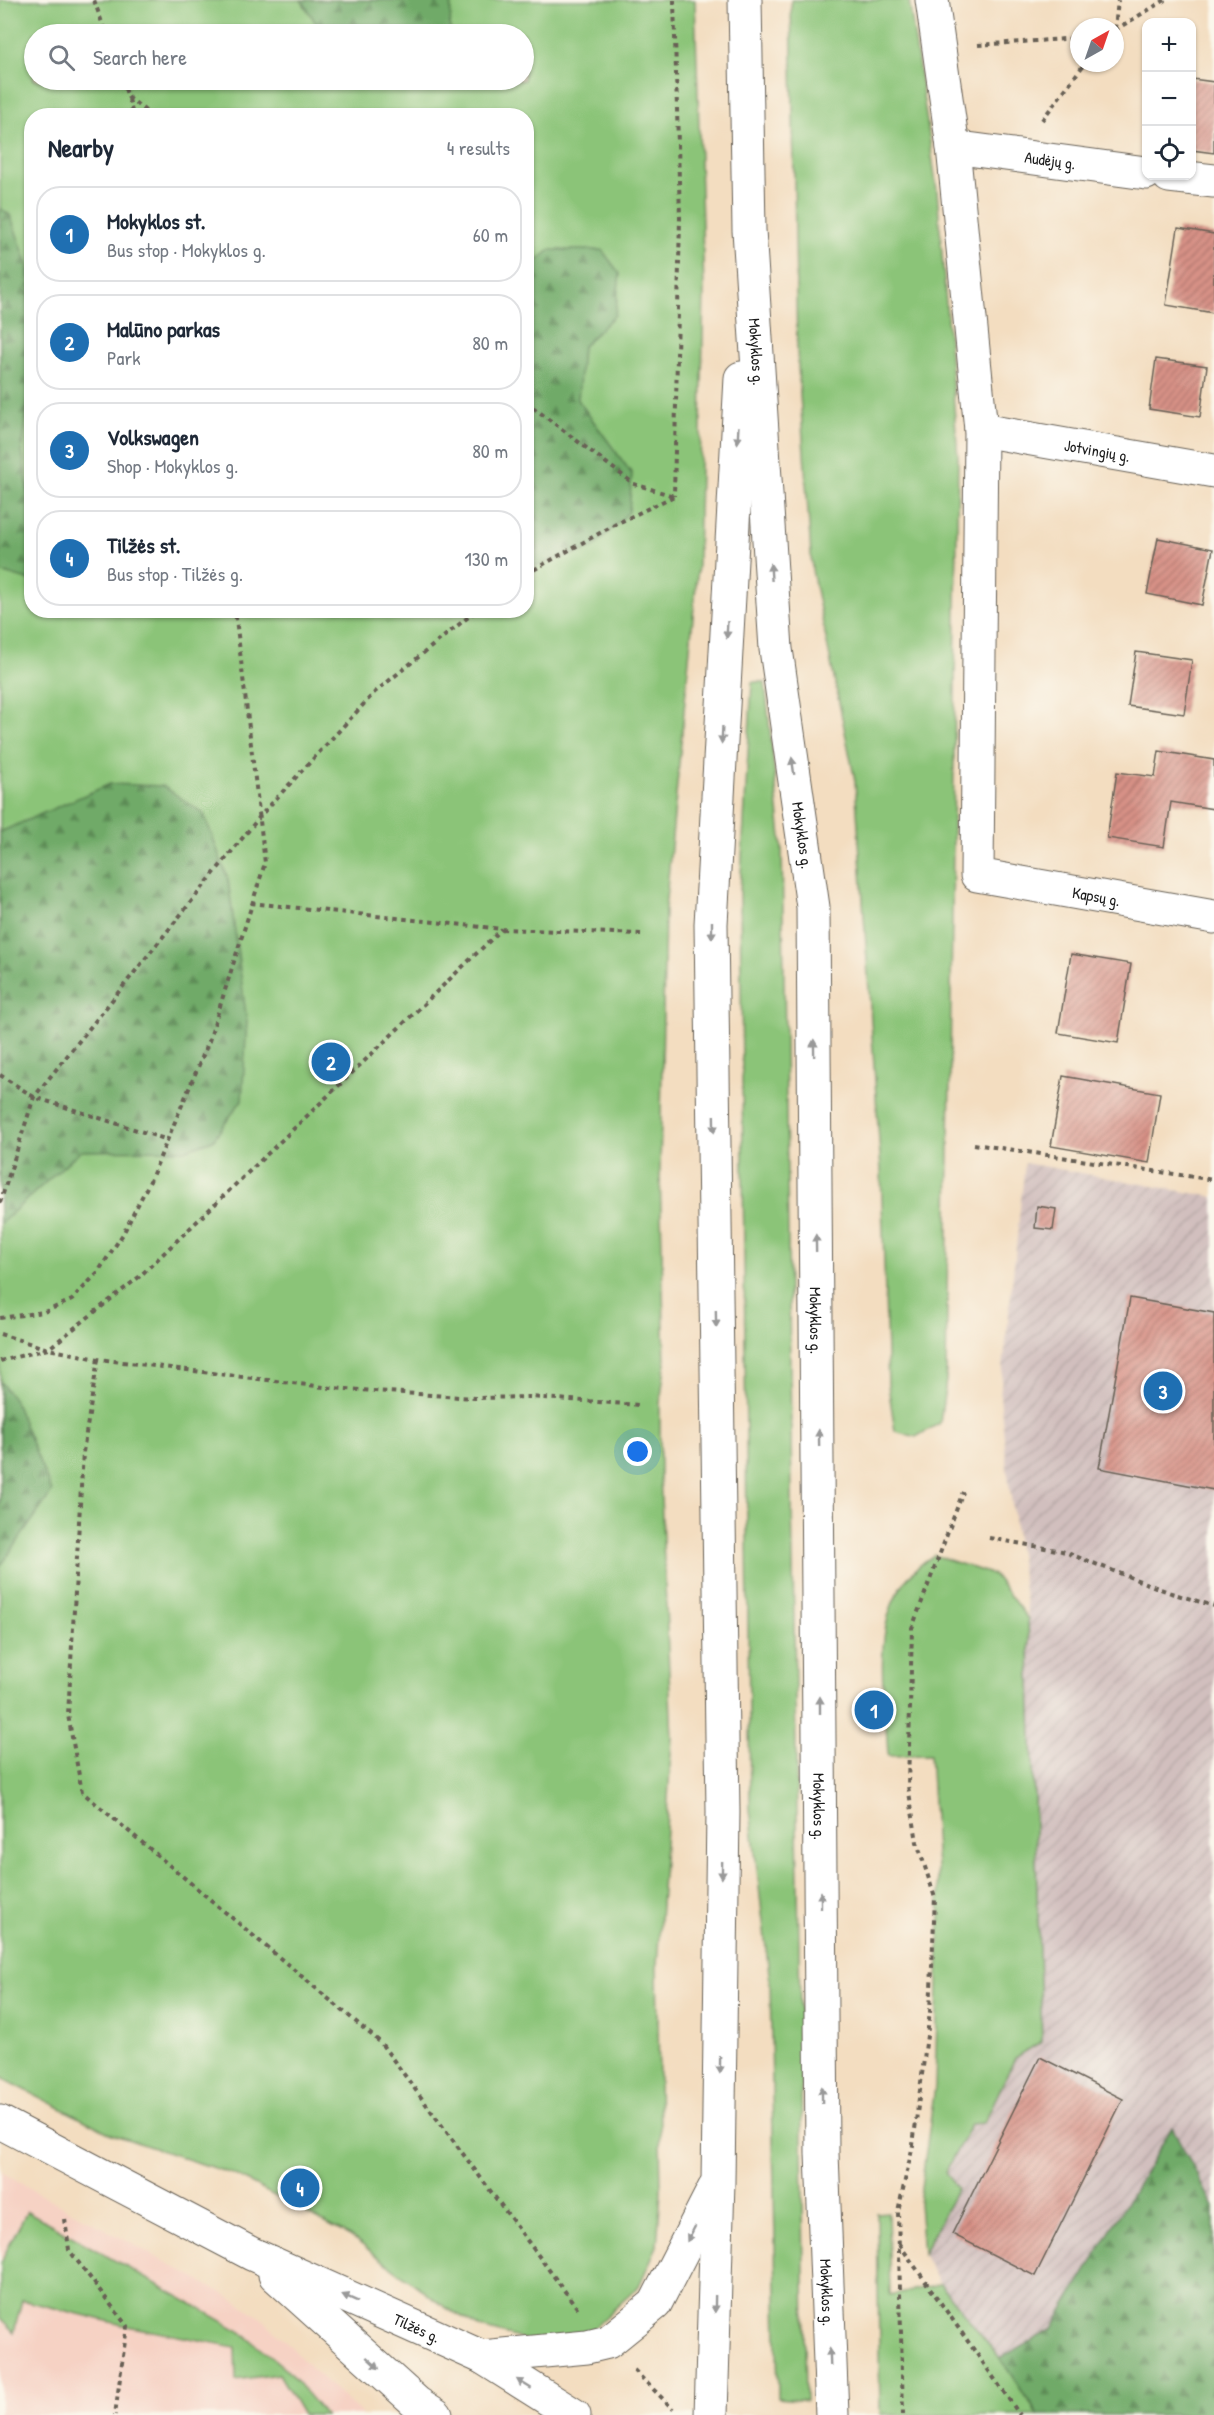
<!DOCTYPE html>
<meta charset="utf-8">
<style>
body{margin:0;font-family:"Patrick Hand",sans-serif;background:#f2f2f3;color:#1f2937}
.controls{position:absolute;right:18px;top:18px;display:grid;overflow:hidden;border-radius:12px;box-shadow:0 2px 4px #0004}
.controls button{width:54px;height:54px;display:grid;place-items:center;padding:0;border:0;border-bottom:2px solid #e0e1e3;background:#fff;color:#1f2937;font:30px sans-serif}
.compass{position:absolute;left:1070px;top:18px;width:54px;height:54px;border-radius:50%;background:#fff;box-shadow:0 2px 4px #0004;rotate:40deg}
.you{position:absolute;left:638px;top:1452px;width:21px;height:21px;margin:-15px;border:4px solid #fff;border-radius:50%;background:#1a73e8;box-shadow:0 0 0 9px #1a73e833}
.badge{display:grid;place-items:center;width:39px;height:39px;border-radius:50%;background:#1f6fb2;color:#fff;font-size:20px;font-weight:700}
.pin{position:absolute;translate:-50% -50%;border:3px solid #fff;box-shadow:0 2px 6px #0006}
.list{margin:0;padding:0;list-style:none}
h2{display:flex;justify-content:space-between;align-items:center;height:78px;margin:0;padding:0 24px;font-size:26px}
h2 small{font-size:20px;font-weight:400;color:#747a83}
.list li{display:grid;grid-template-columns:39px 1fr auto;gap:18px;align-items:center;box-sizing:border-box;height:96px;margin:0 12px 12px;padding:0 12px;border:2px solid #e0e1e3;border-radius:24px}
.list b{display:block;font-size:22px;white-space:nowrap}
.list p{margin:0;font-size:20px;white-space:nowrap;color:#747a83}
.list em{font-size:20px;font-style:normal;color:#747a83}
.icon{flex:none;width:33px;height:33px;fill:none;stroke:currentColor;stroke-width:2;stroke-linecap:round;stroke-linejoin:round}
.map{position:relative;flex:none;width:1214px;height:2415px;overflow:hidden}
.search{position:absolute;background:#fff;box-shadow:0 2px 4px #0004;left:24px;top:24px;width:510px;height:66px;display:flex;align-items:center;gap:15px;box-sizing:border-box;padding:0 21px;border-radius:33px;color:#747a83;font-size:22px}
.panel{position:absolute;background:#fff;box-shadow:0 2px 4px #0004;left:24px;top:108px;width:510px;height:510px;border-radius:24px}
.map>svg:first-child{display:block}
.built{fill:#f6d2c4}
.industrial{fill:url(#industrial-furrows)}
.green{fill:#8bc478;stroke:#54704a;stroke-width:1.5;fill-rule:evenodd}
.forest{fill:url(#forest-firs);stroke:#466342;stroke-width:1.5}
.building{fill:url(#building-hatch)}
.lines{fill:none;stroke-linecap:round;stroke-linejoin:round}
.minor-casing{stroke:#676055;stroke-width:35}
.major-casing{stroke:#676055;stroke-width:35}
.path{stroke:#676055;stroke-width:4;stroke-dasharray:4.5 4.5;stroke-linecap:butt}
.minor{stroke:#fff;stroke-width:33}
.major{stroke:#fff;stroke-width:33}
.oneway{fill:#999}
.labels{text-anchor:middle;stroke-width:4.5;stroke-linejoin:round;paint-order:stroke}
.street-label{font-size:16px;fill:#1c1c1c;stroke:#fbf7ec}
</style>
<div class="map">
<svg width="1214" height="2415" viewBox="0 0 1214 2415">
<defs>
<pattern id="industrial-furrows" width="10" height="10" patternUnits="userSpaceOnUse" patternTransform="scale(1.5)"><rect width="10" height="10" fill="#d1bfbe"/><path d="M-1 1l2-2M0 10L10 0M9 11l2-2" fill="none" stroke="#b3a4a3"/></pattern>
<pattern id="forest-firs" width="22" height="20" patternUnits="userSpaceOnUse" patternTransform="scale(1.5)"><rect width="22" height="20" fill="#70aa68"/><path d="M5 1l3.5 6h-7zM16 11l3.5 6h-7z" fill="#5b8a55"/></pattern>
<pattern id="building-hatch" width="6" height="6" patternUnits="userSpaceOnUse" patternTransform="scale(1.5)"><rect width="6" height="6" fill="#d79186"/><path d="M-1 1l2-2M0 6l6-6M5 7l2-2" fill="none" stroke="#ae766d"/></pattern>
</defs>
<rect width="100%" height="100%" fill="#fbf7ec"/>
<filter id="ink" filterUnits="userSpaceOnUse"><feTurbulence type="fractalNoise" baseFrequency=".0167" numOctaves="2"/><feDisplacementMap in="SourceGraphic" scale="12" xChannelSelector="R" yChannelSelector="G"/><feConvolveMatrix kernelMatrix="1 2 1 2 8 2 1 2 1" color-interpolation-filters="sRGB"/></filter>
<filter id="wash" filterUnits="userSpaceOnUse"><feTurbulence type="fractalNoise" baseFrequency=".008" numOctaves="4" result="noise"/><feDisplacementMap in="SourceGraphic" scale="24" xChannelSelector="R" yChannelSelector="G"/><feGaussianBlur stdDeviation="1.35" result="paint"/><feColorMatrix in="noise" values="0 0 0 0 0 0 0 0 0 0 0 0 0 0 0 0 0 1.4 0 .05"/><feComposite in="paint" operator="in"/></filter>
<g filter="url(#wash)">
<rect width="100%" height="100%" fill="#f3ddc0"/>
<!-- built -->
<path class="built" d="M0,2172L235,2300L264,2320L312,2369L363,2415H0Z"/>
<!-- industrial -->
<path class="industrial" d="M1025,1163L1214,1197V2207L1172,2128L1051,2331L1000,2358L940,2284L923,2254L956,2188L945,2173L971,2124L985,2123L1015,2058L1028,1619L1007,1468L1000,1396Z"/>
<!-- green -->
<g class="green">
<path d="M0,0H695L704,289L698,565L665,910L660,1172L665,1366L660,1404V1474L672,1738L657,1966L661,2191L657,2246L639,2286L595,2327L577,2339L533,2342L481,2328L445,2307L350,2236L235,2175L109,2133L0,2077ZM34,34H524V80H34ZM32,116H526V610H32Z"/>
<path d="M791,0H909L937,190L958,457L946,1380L940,1423L916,1437L895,1431L888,1385L881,1171L855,781L812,570L797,351Z"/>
<path d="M752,682H765L782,847L806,2401L778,2398L770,1983L750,1809L740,891Z"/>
<path d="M934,1555L994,1575L1028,1619L1042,2041L1015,2058L984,2123L971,2124L945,2173L957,2188L923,2254L919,2203L935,2086L940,1916L930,1755L888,1756C885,1685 863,1599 934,1555Z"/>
<path d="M27,2211L240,2331L286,2369L325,2415H303L279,2374L236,2380L235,2347L127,2326L22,2300L14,2332L0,2318V2263Z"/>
<path d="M888,2212L890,2295L940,2284L1000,2358L1038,2415H880L877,2213Z"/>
</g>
<!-- forest -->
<g class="forest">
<path d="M301,0H451L450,34H323Z"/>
<path d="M387,80H424L418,89Z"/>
<path d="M0,208L10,215L28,265L32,368L22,452L31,508V581L0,572Z"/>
<path d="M550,250H602L620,274L615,315L582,347L578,400L632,474L629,512L593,548L536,566H527V269Z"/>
<path d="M110,784L163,786L204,814L228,879L247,1022L242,1100L213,1140L185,1150L80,1151L0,1224V832Z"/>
<path d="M0,1381L14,1400L52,1492L0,1567Z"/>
<path d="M1172,2127L1214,2207V2415H1038L1000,2358L1051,2330Z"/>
</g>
<g id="blocks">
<!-- building -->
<g class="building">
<path d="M1192,79L1214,82V153L1192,150Z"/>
<path d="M1178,228L1214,234V313L1166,305Z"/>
<path d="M1156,359L1207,366L1200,417L1149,409Z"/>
<path d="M1158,538L1213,549L1202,605L1147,594Z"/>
<path d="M1136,652L1192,660L1184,714L1128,706Z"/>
<path d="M1159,751L1214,760V809L1171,802L1164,847L1107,838L1117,772L1155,777Z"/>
<path d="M1071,954L1131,964L1118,1043L1058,1033Z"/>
<path d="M1063,1076L1160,1093L1149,1163L1051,1146Z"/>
<path d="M1037,1206L1056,1209L1053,1230L1035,1228Z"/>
<path d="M1130,1298L1214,1313V1490L1099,1468Z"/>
<path d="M1040,2057L1123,2099L1035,2276L952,2234Z"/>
</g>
</g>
</g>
<g filter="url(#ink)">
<use href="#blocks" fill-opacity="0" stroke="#676055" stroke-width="1.5"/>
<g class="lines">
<defs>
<g id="minor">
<path id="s1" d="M932,0L953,147L981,430L977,875L1214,917"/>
<path id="s2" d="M953,147L1146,173"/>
<path d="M1169,176L1214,181"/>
<path id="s3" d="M981,430L1214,471"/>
</g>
<g id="major">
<path id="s4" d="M745,0L749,230L776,649L813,907L822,2153L832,2415"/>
<path id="s5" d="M0,2122L252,2254L482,2357L574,2415"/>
<path d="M275,2275L417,2403L436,2415"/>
<path d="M482,2357L587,2347L608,2342L655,2304L714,2189"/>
<path d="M711,2415L718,2182L723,1812L711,924L741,378"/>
</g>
</defs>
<!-- minor casing -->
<use href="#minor" class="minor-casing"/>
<!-- major casing -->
<use href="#major" class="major-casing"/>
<!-- path -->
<g class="path">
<path d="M94,0L106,34"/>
<path d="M674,0L680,217L674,496"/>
<path d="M1115,29L1118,0"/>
<path d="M1115,30L1165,0"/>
<path d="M978,45L1079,38"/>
<path d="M122,80L128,97L152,116"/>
<path d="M129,99L133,116"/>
<path d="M1042,120L1085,63"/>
<path d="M526,402L634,484L674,496"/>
<path d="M526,574L618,523L674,496"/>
<path d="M251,903L502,929L641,934"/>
<path d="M0,1075L34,1097L168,1140"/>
<path d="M974,1144L1214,1180"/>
<path d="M0,1203L34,1097L261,815L375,692L477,610"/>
<path d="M0,1318L44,1312L72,1300L98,1272L123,1234L150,1181L209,1041L265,863L235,610"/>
<path d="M0,1334L48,1349L98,1359L332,1388L474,1398L530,1397L639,1405"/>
<path d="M98,1359L83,1452L68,1715L82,1792L380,2042L578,2309"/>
<path d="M0,1361L48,1349L139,1277L502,929"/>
<path d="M989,1538L1062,1551L1171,1593L1214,1606"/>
<path d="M65,2219L69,2250L127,2326L115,2415"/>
<path d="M899,2244L1020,2415"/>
<path d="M634,2370L673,2409"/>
<path d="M903,2415L898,2211L913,2145L930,2012L935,1898L917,1842L908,1786L912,1628L963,1492"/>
</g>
<!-- minor -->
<use href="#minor" class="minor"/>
<!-- major -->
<use href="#major" class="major"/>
</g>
<!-- one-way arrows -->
<defs><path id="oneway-solid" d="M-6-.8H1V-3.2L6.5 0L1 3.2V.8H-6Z" transform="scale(1.5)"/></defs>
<g class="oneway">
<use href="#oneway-solid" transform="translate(738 435) rotate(93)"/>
<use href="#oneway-solid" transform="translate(771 572) rotate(-94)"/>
<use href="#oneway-solid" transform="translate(727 630) rotate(93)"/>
<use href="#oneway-solid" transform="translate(722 735) rotate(93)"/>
<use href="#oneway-solid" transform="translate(793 766) rotate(-98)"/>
<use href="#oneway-solid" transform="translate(712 930) rotate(90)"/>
<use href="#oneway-solid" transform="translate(814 1048) rotate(-91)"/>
<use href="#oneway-solid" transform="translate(714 1124) rotate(89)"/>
<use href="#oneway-solid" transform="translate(816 1243) rotate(-91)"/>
<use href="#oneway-solid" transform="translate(716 1319) rotate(89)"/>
<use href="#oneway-solid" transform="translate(819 1438) rotate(-91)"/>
<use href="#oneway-solid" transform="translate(820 1705) rotate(-90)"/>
<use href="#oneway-solid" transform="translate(722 1870) rotate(91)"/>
<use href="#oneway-solid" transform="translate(821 1900) rotate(-90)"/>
<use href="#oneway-solid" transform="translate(720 2065) rotate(91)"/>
<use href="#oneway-solid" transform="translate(822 2095) rotate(-91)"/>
<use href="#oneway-solid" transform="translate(691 2234) rotate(118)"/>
<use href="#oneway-solid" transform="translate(350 2298) rotate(-156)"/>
<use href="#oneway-solid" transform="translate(715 2304) rotate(91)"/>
<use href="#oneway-solid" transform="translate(830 2357) rotate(-92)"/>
<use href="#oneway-solid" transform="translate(373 2363) rotate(42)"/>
<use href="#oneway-solid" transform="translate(524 2384) rotate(-148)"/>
</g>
</g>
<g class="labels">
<!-- street labels -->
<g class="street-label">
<text dy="6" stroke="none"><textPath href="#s2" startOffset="98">Audėjų g.</textPath></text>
<text dy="6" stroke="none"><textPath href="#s4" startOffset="352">Mokyklos g.</textPath></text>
<text dy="6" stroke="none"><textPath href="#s3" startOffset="118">Jotvingių g.</textPath></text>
<text dy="6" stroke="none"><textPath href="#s4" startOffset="838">Mokyklos g.</textPath></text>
<text dy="6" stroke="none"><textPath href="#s1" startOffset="999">Kapsų g.</textPath></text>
<text dy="6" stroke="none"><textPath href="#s4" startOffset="1324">Mokyklos g.</textPath></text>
<text dy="6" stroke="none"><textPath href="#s4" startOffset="1810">Mokyklos g.</textPath></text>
<text dy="6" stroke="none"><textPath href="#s4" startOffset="2296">Mokyklos g.</textPath></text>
<text dy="6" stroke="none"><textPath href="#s5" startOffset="465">Tilžės g.</textPath></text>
</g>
</g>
</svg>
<div class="controls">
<button>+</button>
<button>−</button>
<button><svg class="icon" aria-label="locate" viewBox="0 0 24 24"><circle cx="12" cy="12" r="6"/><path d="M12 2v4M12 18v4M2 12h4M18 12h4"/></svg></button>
</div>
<svg class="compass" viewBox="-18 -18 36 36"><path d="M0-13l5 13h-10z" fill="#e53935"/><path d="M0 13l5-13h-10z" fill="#747a83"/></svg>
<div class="you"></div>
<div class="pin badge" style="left:874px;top:1710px">1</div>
<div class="pin badge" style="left:331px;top:1062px">2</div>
<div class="pin badge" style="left:1163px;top:1391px">3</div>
<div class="pin badge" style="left:300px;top:2188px">4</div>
<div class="search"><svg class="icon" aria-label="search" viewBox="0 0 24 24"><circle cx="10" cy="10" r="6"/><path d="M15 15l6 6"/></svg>Search here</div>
<section class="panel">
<h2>Nearby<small>4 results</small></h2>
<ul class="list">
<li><span class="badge">1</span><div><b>Mokyklos st.</b><p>Bus stop · Mokyklos g.</p></div><em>60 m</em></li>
<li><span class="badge">2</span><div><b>Malūno parkas</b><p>Park</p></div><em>80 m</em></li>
<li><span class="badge">3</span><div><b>Volkswagen</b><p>Shop · Mokyklos g.</p></div><em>80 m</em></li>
<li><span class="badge">4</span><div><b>Tilžės st.</b><p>Bus stop · Tilžės g.</p></div><em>130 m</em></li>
</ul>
</section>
</div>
